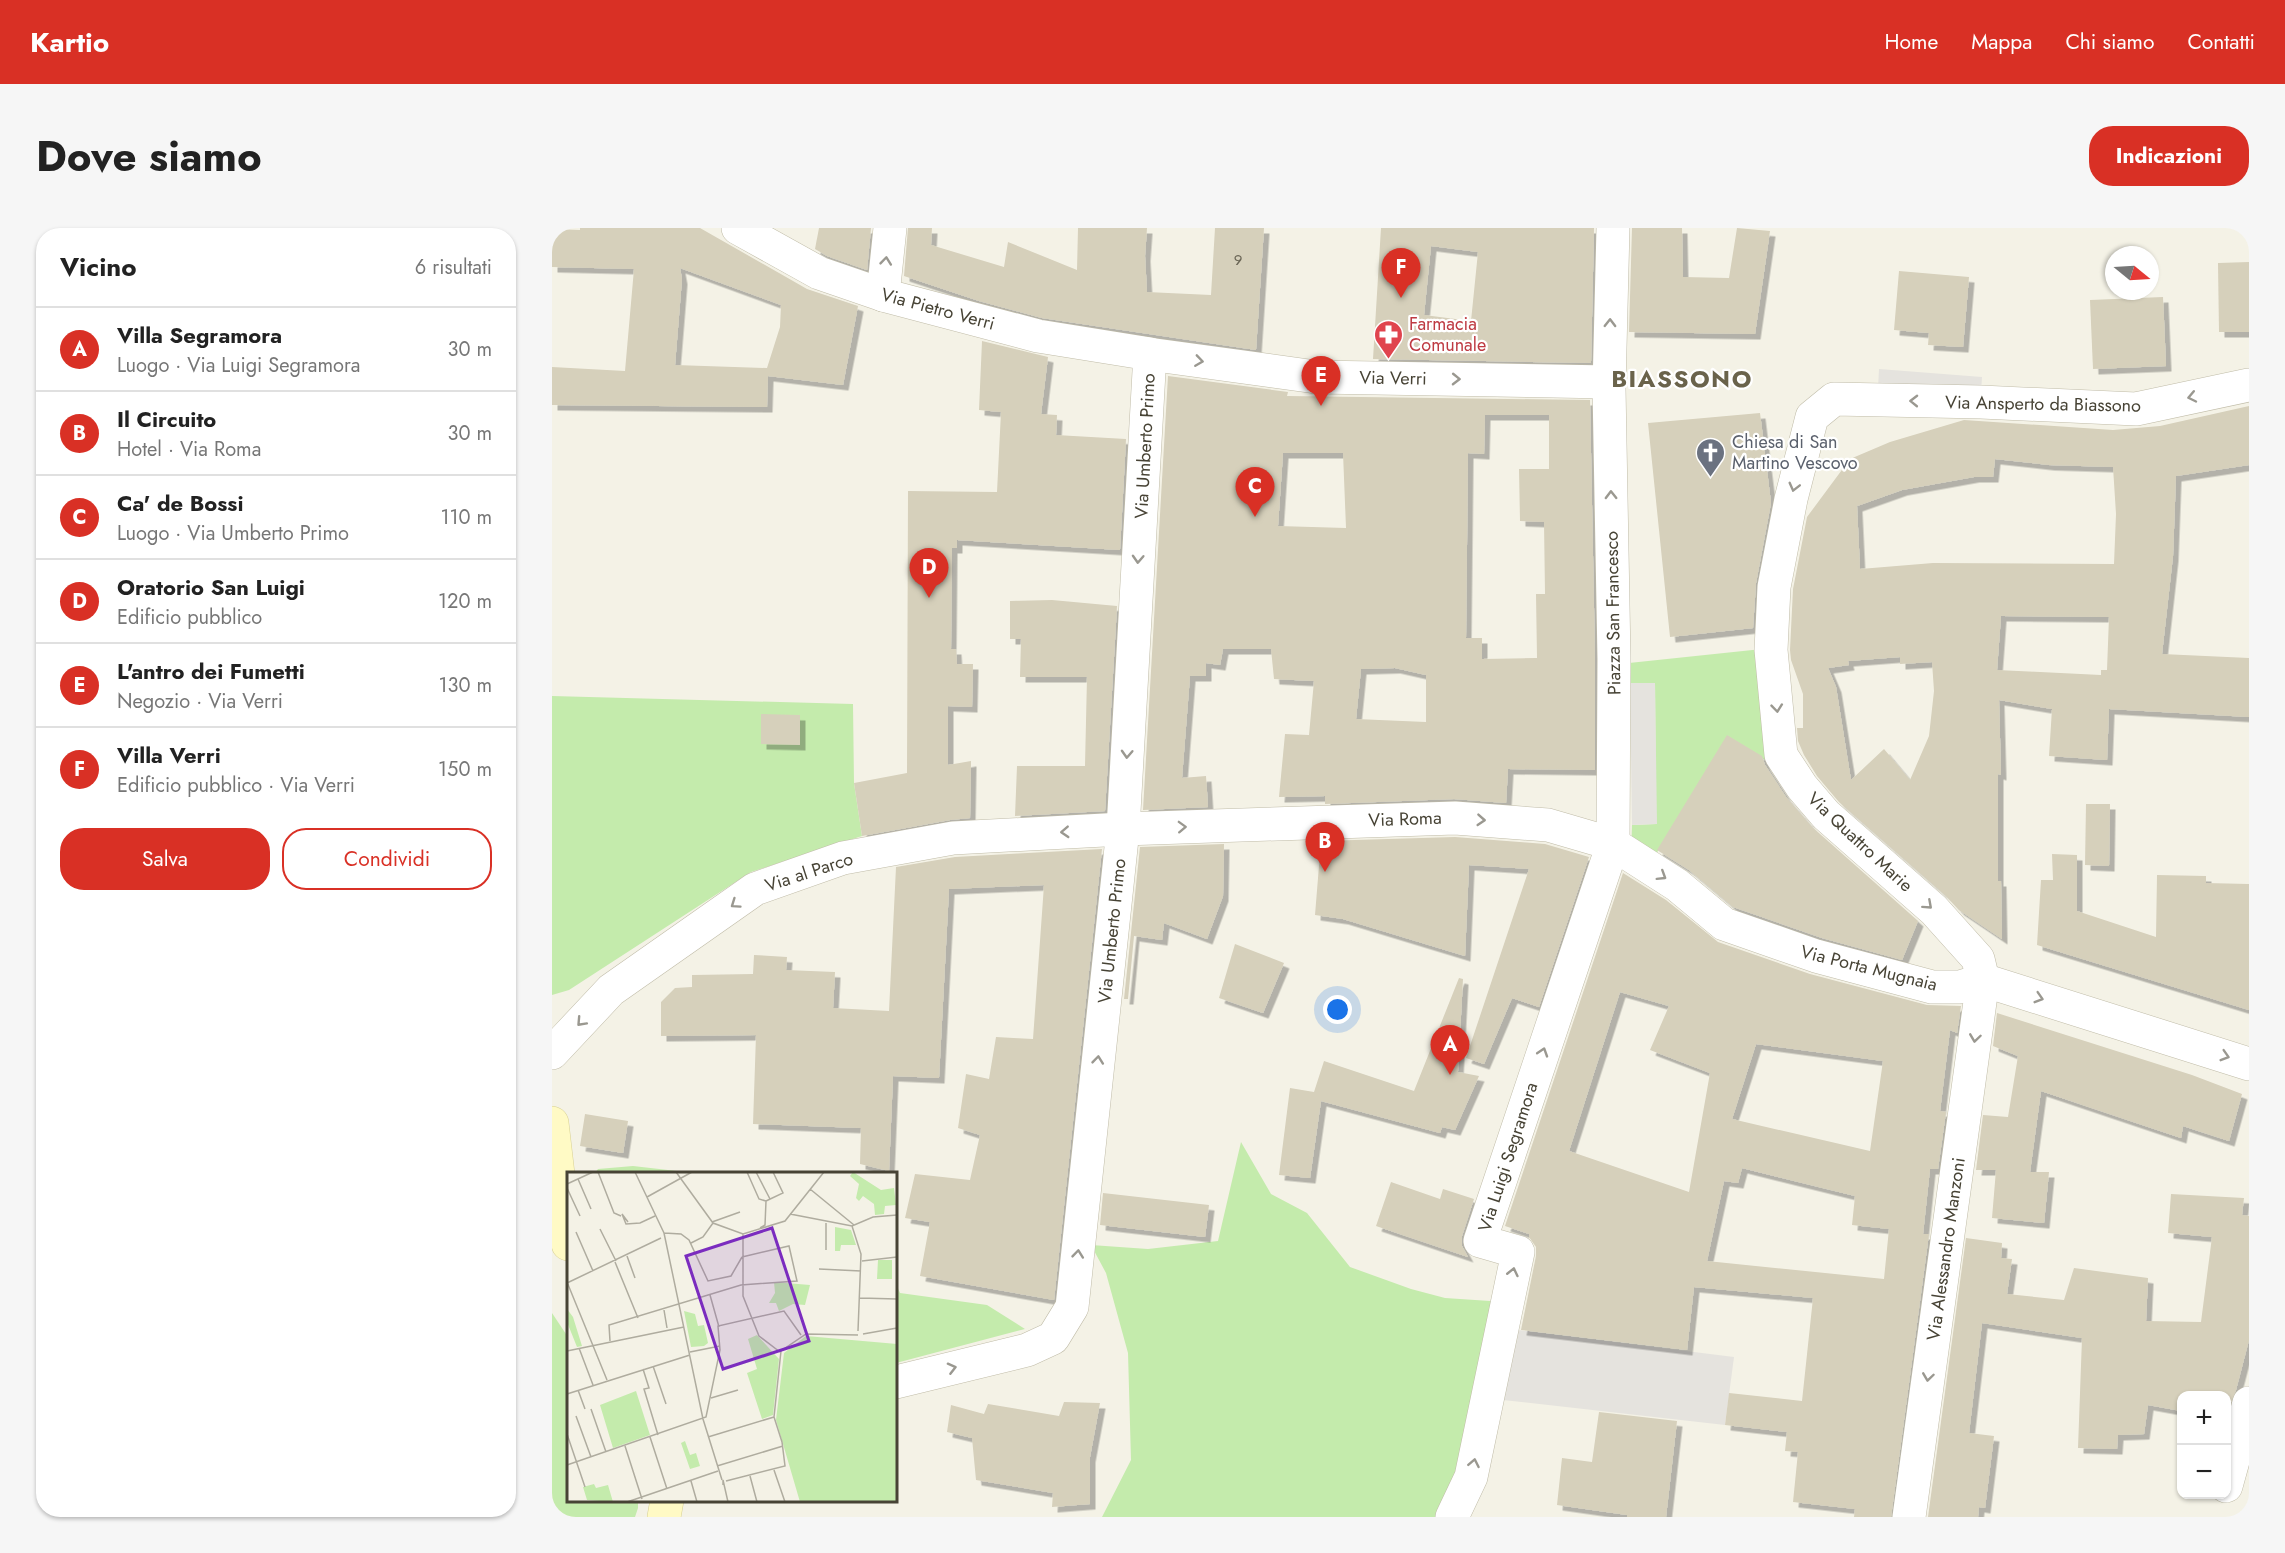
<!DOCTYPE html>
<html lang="it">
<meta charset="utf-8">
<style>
body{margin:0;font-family:Jost,sans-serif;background:#f6f6f6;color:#222}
.controls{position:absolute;right:18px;bottom:18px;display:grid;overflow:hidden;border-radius:12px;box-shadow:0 2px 4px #0004}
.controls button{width:54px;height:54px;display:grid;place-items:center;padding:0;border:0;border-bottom:2px solid #e0e0e0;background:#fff;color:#222;font:30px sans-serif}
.compass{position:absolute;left:1553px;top:18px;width:54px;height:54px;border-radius:50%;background:#fff;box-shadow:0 2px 4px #0004;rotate:108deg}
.you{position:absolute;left:786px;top:782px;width:21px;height:21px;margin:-15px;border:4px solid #fff;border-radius:50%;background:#1a73e8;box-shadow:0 0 0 9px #1a73e833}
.badge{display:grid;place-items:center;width:39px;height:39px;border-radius:50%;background:#d93025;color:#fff;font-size:20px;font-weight:700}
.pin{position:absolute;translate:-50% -50px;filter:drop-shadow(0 2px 3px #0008)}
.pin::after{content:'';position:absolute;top:32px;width:21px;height:18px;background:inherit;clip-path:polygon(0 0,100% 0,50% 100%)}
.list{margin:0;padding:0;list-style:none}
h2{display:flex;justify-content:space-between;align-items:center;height:78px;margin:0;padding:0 24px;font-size:26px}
h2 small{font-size:20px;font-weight:400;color:#767676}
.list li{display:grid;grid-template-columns:39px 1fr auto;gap:18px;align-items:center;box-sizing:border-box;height:84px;padding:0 24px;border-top:2px solid #e0e0e0}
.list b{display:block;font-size:22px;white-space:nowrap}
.list p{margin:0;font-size:20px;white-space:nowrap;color:#767676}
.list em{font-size:20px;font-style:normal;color:#767676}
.actions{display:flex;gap:12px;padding:18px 24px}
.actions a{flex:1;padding:14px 0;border:2px solid #d93025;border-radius:24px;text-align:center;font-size:21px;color:#d93025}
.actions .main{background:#d93025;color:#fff}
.map{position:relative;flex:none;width:1697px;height:1289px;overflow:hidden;border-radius:24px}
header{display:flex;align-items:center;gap:36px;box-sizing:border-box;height:84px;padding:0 30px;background:#d93025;color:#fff}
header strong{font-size:28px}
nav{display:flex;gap:33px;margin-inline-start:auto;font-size:21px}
.intro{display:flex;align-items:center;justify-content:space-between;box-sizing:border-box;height:144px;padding:0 36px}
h1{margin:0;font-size:42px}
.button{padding:15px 27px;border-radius:24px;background:#d93025;color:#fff;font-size:21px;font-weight:700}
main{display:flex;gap:36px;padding:0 36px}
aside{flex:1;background:#fff;border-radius:24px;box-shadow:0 2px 4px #0004}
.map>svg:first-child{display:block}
.green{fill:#c4ebac}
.parking{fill:#e5e3de}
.building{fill:#d6d0bb;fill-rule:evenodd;filter:url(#shadow)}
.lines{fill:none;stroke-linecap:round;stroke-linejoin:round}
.street-casing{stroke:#c0bca8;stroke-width:34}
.secondary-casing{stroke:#d7d093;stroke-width:34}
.street{stroke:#fff;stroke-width:33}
.secondary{stroke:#fffac5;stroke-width:33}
.oneway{stroke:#9a9890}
.labels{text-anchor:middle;stroke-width:4.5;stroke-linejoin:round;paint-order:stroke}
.number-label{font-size:15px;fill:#6b6656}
.street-label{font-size:18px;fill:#474335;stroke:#fff}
.health-label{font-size:18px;fill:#be3a42;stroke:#fff;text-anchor:start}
.worship-label{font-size:18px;fill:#5b616d;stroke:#fff;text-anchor:start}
.district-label{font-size:24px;font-weight:bold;letter-spacing:1.5px;fill:#6a634b;stroke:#fff}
.inset-road{fill:none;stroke:#afac9f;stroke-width:1.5}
.view{fill:#7b2cbf;fill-opacity:0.15;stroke:#7b2cbf;stroke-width:3}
.inset-edge{fill:none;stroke:#474335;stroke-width:3}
</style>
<header>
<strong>Kartio</strong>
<nav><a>Home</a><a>Mappa</a><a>Chi siamo</a><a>Contatti</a></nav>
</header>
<div class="intro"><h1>Dove siamo</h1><a class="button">Indicazioni</a></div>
<main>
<aside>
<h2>Vicino<small>6 risultati</small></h2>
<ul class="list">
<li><span class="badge">A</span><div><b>Villa Segramora</b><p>Luogo · Via Luigi Segramora</p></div><em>30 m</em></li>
<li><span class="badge">B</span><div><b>Il Circuito</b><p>Hotel · Via Roma</p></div><em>30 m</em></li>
<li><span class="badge">C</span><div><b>Ca' de Bossi</b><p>Luogo · Via Umberto Primo</p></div><em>110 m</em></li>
<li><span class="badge">D</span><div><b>Oratorio San Luigi</b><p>Edificio pubblico</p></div><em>120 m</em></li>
<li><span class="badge">E</span><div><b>L'antro dei Fumetti</b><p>Negozio · Via Verri</p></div><em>130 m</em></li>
<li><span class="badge">F</span><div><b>Villa Verri</b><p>Edificio pubblico · Via Verri</p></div><em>150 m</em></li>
</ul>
<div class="actions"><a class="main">Salva</a><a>Condividi</a></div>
</aside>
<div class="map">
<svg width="1697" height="1289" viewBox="0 0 1697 1289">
<defs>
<filter id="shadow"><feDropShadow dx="5.5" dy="5.5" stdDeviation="0" flood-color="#0004"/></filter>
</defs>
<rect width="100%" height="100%" fill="#f4f2e6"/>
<!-- green -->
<g class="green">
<path d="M1210,421L1226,540L1177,509L1096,639L1079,628L1080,597L1104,596L1103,455H1078L1077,435Z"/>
<path d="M0,468L301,476L302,555L310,608L199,644L17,762L0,767Z"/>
<path d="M689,914L719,966L755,985L798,1039L859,1061L893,1070L953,1074L907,1289H550L579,1232L576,1125L554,1045L539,1017L596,1021L666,1013Z"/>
<path d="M81,938L142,945H143H43L46,941Z"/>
<path d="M344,1056L348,1065L435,1077L473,1101L344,1135Z"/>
<path d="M0,1085L16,1109V1272L86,1273V1280L83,1289H0Z"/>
</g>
<!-- parking -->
<g class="parking">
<path d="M1327,141L1430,149L1429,166L1326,161Z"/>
<path d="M1078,455H1103L1105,596L1080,597Z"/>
<path d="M959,1101L1182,1129L1173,1197L951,1172Z"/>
</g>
<!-- building -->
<g class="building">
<path d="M28,0H148L255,61L306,78L291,157L216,148L215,179L0,177V139L73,143L82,41L0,39V1L28,2ZM128,40L229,77L228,99L215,140L123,137L130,51Z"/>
<path d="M267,0H319L315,42L275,28L263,21Z"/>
<path d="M356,0H380L379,17L452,39L456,14L525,42L526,0H595L593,28L595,64L659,67L663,0H712L704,122L490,90L427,73L352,48Z"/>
<path d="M829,0H1042L1039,135L821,131ZM879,18L926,24L919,93L872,87Z"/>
<path d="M1080,0H1130L1131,49L1177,50L1185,0L1218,3L1203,106L1077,104Z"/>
<path d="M1697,34V104H1667L1666,35Z"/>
<path d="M1347,43L1417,49L1411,119L1376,117L1377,105L1342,102Z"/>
<path d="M1611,69L1614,138L1541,141L1538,72Z"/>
<path d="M430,113L496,129L489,186L505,187L504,207L574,211L568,322L405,312V320H400L399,421H404L405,436H421L420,479L396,478V537L419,533L418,590L398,592L310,608L302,555L355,545L356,263L445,264L449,184L427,182Z"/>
<path d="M616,148L736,164L735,168L1038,172L1043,431V542L956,541L954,575L902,571L773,576V568L727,569L733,506L757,507L762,453L722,451L719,421H671L668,437L654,435V448H638L630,550L654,548L656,579L591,582ZM933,187H997V241H967L968,293L992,294L993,366H984L985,430L930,431V410H914L916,225L932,226ZM731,225H791L794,300L726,298ZM843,440L874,447V494L804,491L809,441Z"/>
<path d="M1697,178V237L1624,248L1621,328L1610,426L1697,430V489L1557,481L1555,532L1497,528L1500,481L1447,472L1449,547L1446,546V653H1449L1450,711L1407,682L1394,668L1287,574L1265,548L1252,527L1246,513L1245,500H1251V466L1239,432L1238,422L1241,361L1255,289L1298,231L1338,214L1412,192L1561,202L1608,198ZM1443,231L1497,237L1561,239L1564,286L1562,336L1381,335L1308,341L1305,278L1350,262L1422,249H1441ZM1449,388L1557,389L1555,442H1549V447L1445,442ZM1348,429V436L1380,434L1382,463L1377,508L1358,552L1332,521L1299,552L1284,459L1276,440L1297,437L1296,433Z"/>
<path d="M1208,185L1219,275L1204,355L1201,400L1118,409L1096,195Z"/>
<path d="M500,372L565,378L553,583L463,588L465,538H533L535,449H468L469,411H458V373Z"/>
<path d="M209,486L248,487V517L209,516Z"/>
<path d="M1175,507L1210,528L1213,537L1234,569L1260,599L1366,693L1350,732L1270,710L1181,679L1137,642L1105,622Z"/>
<path d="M1534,576H1558L1557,638L1533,637Z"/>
<path d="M903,609L993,616L1037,629L987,779L960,770L932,836L914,830L977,641L917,637L913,728L791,691L763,687L769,613Z"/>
<path d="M672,616L671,668L655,711L612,695L610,712L582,708L576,771H572L588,619Z"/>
<path d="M550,621L502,1072L368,1048L378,994L353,990L363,946L418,952L428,907L406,900L414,846L437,851L444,809L481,811L492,657L397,661L387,850L341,848L337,943L308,936L309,900L201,896L204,807L109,808V774L123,760L140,759V747L201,746L202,727L235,729L234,742L283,744L281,780L337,783L344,639L403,629Z"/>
<path d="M1500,626L1525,627V683L1604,709L1605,647L1654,648V655L1697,656V782L1485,717L1489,652H1501Z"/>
<path d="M1071,645L1114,672L1166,714L1258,746L1375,777L1409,778L1405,805L1398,802L1388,883L1394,884L1386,941H1378L1371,1006H1377L1339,1289H1302L1303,1281L1241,1274L1246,1224L1233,1223L1235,1204L1173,1197L1177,1165L1250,1173L1261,1070L1142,1059L1135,1122L969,1102L984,1028V1019L977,1009V1006L953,998ZM1068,764L1117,778L1098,822L1158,845L1137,964L1017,923ZM1204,816L1331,833L1318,923L1180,891ZM1190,940L1303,968L1300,997L1337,1001L1332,1051L1155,1033L1172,953L1186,955Z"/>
<path d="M683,716L732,735L711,785L667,770Z"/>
<path d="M907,750L911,751L906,844L927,848L903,902L890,899L888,905L769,873L758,950L727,947L738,860L762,864L772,833L862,863Z"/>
<path d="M1445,785L1640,847L1690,866L1677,913L1631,898L1629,910L1489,863L1478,944H1497L1492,995L1440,990L1444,942H1424L1431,887L1456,889L1466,828L1441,818Z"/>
<path d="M33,886L76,893L71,925L28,918Z"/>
<path d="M839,954L888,971L891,961L922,971L910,1008V1018L916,1029L824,998Z"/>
<path d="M551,965L657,977L653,1009L548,997Z"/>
<path d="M1619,966L1692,970L1690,987L1697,988V1112L1684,1162L1674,1186V1167H1629V1183L1596,1177L1592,1206L1566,1207L1565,1221L1526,1220L1530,1110L1430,1095L1417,1205L1442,1208L1433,1280L1427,1279L1426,1289H1376L1414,1010L1450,1015L1449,1030L1460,1031L1455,1066L1512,1072L1522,1040L1596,1050L1594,1093L1649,1094L1660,1009L1616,1005Z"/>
<path d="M512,1174L548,1175L538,1229V1276L500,1279L501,1265L424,1252L420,1210L395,1204L399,1177L432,1186L436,1176L507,1188Z"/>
<path d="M1047,1184L1125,1193L1114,1289H1075V1287L1005,1277L1010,1230L1040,1234Z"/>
</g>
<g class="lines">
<defs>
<g id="street">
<path d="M186,0L267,45L331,67L486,108L598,126L571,601L520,1079L501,1110L475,1122L344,1154"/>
<path d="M331,67L338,0"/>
<path d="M589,125L764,149L1057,154"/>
<path d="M0,825L59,762L203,661L291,630L401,610L571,601L903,590L996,597L1061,616L1125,657L1172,696L1264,728L1380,759H1408L1431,752L1697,836"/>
<path d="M1674,1258L1697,1175"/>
<path d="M900,1289L919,1249L966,1024L928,1013L1061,616L1062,431L1057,160L1061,0"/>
<path d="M1357,1289L1431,752L1426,731L1382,682L1274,587L1250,559L1229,527L1219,422L1222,359L1239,271L1260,189L1282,171L1429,174L1584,181L1697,157"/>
</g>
<g id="secondary">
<path d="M0,895L12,998L16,1016"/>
<path d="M112,1289L115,1272"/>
</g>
</defs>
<!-- street casing -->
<use href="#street" class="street-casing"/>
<!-- secondary casing -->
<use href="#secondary" class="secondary-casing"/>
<!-- street -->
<use href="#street" class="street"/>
<!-- secondary -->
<use href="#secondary" class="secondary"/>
</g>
<!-- one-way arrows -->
<defs><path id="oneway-chevron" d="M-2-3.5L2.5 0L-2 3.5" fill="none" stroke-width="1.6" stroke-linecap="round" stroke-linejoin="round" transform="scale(1.5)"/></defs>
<g class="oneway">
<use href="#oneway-chevron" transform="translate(334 33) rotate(-84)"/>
<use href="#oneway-chevron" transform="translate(1058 95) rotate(-89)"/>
<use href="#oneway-chevron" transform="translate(647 133) rotate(8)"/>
<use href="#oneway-chevron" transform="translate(904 151) rotate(1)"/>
<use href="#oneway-chevron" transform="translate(1640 169) rotate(168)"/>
<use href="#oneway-chevron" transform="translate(1362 173) rotate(-179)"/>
<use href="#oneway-chevron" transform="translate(1242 259) rotate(104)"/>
<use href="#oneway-chevron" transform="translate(1059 267) rotate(-91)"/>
<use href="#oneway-chevron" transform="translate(586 331) rotate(93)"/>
<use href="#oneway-chevron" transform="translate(1225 480) rotate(84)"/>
<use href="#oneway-chevron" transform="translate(575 526) rotate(93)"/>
<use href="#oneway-chevron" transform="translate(929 592) rotate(4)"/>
<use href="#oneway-chevron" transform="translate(630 599) rotate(-2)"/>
<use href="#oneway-chevron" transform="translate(513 604) rotate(177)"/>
<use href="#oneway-chevron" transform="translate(1110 648) rotate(32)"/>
<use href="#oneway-chevron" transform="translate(183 676) rotate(145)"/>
<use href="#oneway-chevron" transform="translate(1376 677) rotate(42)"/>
<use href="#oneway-chevron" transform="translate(1487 770) rotate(17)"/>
<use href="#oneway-chevron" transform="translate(29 794) rotate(133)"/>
<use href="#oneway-chevron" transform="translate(1423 810) rotate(98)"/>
<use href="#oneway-chevron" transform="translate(991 824) rotate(-72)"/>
<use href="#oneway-chevron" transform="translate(1673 828) rotate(17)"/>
<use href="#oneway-chevron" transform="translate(546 832) rotate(-84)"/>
<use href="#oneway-chevron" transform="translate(526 1026) rotate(-84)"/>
<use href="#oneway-chevron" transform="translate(961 1044) rotate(-77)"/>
<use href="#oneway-chevron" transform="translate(400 1140) rotate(-14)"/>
<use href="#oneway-chevron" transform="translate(1376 1149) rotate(98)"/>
<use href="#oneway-chevron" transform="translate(922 1235) rotate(-79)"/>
</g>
<!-- icons -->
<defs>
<symbol id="pharmacy-pin" viewBox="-11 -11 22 30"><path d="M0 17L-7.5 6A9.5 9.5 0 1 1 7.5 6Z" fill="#e0444e" stroke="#fff"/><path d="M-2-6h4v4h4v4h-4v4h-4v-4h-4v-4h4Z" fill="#fff"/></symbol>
<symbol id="church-pin" viewBox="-11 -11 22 30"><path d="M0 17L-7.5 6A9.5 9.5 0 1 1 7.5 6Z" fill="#6b7280" stroke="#fff"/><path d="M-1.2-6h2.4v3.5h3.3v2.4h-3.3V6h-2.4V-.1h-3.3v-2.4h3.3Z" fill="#fff"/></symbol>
</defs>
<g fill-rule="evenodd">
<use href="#pharmacy-pin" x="820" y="90" width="33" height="45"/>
<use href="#church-pin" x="1142" y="208" width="33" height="45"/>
</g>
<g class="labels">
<!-- number labels -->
<g class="number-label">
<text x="686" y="37">9</text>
</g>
<!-- street labels -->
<g class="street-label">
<text transform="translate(386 81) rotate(15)" y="6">Via Pietro Verri</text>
<text transform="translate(841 150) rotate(1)" y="6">Via Verri</text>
<text transform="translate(1491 176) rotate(1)" y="6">Via Ansperto da Biassono</text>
<text transform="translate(593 218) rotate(-87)" y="6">Via Umberto Primo</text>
<text transform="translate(1061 385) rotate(-91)" y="6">Piazza San Francesco</text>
<text transform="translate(853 591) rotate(-2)" y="6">Via Roma</text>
<text transform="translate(1308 614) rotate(43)" y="6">Via Quattro Marie</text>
<text transform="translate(257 644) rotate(-18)" y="6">Via al Parco</text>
<text transform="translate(560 703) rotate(-84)" y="6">Via Umberto Primo</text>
<text transform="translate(1317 740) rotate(14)" y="6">Via Porta Mugnaia</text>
<text transform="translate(956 929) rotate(-72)" y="6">Via Luigi Segramora</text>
<text transform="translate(1394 1021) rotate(-82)" y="6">Via Alessandro Manzoni</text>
</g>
<!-- health labels -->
<g class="health-label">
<text x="857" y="102">Farmacia<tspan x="857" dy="21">Comunale</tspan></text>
</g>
<!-- worship labels -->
<g class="worship-label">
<text x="1180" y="220">Chiesa di San<tspan x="1180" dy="21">Martino Vescovo</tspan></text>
</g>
<!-- district labels -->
<g class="district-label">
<text x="1130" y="159">BIASSONO</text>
</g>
</g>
<!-- overview -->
<g transform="translate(15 944)">
<rect width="330" height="330" fill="#f4f2e6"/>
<path d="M286,0L314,18L327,16L329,33L318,34L317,42L308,43L307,32L296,24L292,29L289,26L292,12L283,4ZM268,55L284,58L289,73H274L273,79H268ZM311,88H325V107H310ZM207,110L243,113L238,133L226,132L212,139L209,131H202L208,121ZM0,137L6,145L15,174L10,175L0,150ZM117,139L128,142L131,154L137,153L141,171L137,174L124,175ZM190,163L212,187L206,243L195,247L180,201L190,197L181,167ZM239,164L330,172V330H233L209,248L217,181ZM69,219L83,263L46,276L33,233ZM118,269L123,283L129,281L133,294L123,297L114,271ZM27,312L29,316L41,313L46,330L20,328L16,315Z" fill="#c4ebac"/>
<path class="inset-road" d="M31,0L47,41L54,44M68,0L97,61M109,0L146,51L176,62L218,49L257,0M180,0L192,27L199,29M189,0L203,27M11,7L24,37M0,12L26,0M0,16L13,44M243,17L287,53M80,25L125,0M199,29L216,21L206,0M223,42L285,54L306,45L330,43M61,50L55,42L59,52L73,51L88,44M145,50L173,40M259,51V78M285,54L294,82L291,159M193,56L198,53L199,29M33,57L49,89M9,60L26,99M97,61L114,62L122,68L141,109L164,104L175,85M97,61L136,247L155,308M176,62V124L192,164L213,180M124,71L136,65L146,51M60,84L68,106M295,89L330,85M48,90L71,146M252,97L294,99M0,110L40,208M0,111L94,66M143,123L152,155M293,126L330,127M97,138L100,156M296,162L330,156M43,169L42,153L174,113L230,109L222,74L175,85M12,176L26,213M0,179L117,155M123,180L153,174M86,194L99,232M76,197L82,216L77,217L91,263M11,218L18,237M0,222L123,183M144,226L171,218M24,237L39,280M9,244L24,285M207,245L214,179L239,162L291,163M0,262L18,315M83,265L100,317M141,265L207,245M58,274L75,327M0,293L139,245L153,178L151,154L217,139L234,163M150,294L216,274M207,298L218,330M183,304L190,330M124,309L130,330M159,309L218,294L215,270L207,245M156,313V308L161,330M60,330L151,299"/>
<path class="view" d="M205,56L242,169L156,197L119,84Z"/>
<rect width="330" height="330" class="inset-edge"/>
</g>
</svg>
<div class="controls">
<button>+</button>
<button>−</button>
</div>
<svg class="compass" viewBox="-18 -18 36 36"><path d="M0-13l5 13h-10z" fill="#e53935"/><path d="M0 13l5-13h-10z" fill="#767676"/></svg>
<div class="you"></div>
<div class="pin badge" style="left:898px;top:847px">A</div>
<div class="pin badge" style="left:773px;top:644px">B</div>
<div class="pin badge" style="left:703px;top:289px">C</div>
<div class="pin badge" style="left:377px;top:370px">D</div>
<div class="pin badge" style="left:769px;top:178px">E</div>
<div class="pin badge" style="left:849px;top:70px">F</div>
</div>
</main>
